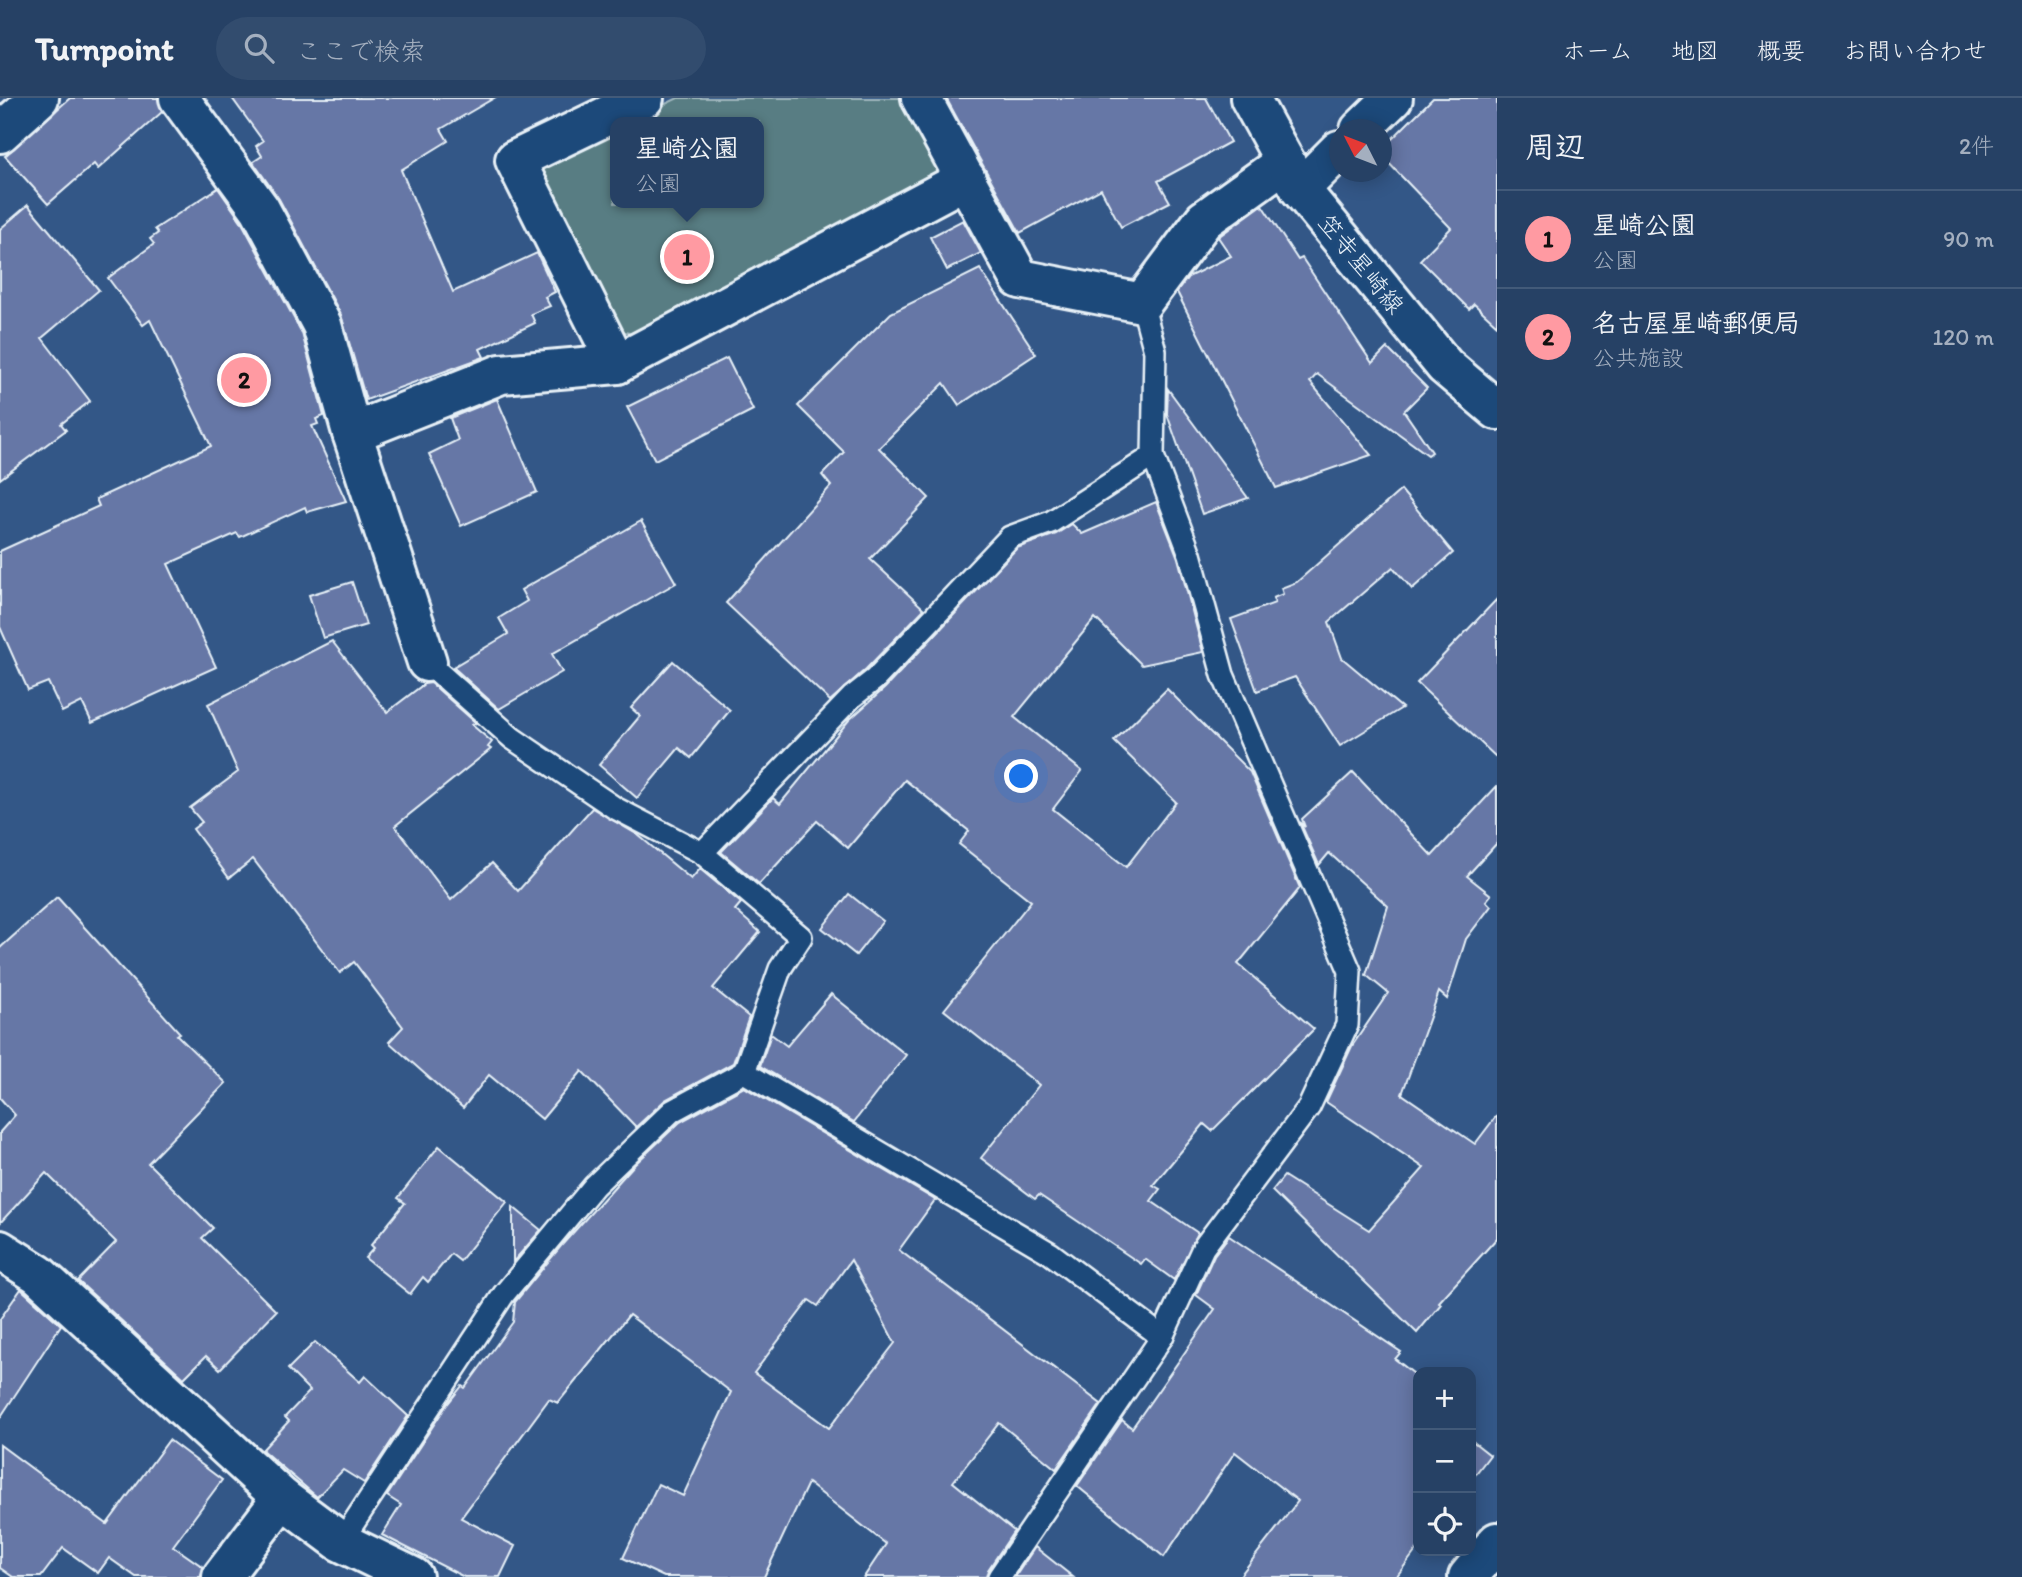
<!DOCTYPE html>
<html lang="ja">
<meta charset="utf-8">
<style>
body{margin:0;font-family:Itim,"Klee One",sans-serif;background:#324c6e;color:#f1f3f6}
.controls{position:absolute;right:21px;bottom:21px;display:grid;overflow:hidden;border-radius:14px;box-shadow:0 4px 18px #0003}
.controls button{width:63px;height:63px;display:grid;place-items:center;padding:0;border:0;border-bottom:2px solid #425a79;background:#264165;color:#f1f3f6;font:35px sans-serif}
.compass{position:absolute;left:1329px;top:21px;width:63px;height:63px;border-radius:50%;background:#264165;box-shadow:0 4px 18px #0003;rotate:312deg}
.you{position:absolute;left:1022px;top:679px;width:24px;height:24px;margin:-18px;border:5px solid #fff;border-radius:50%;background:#1a73e8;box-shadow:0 0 0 10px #1a73e833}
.badge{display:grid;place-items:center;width:46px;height:46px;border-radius:50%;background:#ff9aa2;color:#111;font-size:23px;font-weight:700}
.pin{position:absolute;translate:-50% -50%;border:4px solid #fff;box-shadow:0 2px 7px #0006}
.popup{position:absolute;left:610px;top:19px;width:154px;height:91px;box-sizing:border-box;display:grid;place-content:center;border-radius:14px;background:#264165;filter:drop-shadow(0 2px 5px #0005);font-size:23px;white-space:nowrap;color:#a4afbf}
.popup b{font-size:26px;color:#f1f3f6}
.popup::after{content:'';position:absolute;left:50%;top:100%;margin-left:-14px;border:14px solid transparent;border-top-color:#264165}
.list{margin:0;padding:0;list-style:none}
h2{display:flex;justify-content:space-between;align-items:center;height:91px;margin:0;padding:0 28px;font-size:30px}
h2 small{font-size:23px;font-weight:400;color:#a4afbf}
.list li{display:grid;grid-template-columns:46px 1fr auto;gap:21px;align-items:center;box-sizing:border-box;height:98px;padding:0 28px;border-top:2px solid #425a79}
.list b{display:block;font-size:26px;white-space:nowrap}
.list p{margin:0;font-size:23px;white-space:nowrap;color:#a4afbf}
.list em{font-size:23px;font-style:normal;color:#a4afbf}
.icon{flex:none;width:38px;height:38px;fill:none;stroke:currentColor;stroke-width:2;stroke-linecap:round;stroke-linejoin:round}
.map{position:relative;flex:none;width:1497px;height:1479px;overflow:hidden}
header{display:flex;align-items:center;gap:42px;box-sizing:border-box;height:98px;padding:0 35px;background:#264165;border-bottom:2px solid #425a79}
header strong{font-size:33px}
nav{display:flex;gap:38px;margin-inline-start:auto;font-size:24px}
.search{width:490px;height:63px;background:#324c6e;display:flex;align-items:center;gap:18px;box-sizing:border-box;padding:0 24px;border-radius:38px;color:#a4afbf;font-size:26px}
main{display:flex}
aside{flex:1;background:#264165}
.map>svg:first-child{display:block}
.green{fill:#587d83;stroke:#a0b7be;stroke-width:2}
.building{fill:#6677a6;stroke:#e8f1f8;stroke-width:2;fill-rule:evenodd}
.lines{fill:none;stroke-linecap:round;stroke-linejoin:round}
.service-casing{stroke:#e8f1f8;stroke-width:26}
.minor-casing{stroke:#e8f1f8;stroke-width:44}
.secondary-casing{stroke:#e8f1f8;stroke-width:44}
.primary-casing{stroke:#e8f1f8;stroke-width:44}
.service{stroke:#1f4a7a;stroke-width:21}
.minor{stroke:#1f4a7a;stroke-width:38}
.secondary{stroke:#1f4a7a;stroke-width:38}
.primary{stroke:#1f4a7a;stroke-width:38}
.labels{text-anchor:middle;stroke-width:7;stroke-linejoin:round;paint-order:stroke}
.street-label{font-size:24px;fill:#e8f1f8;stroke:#1f4a7a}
</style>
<header>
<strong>Turnpoint</strong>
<div class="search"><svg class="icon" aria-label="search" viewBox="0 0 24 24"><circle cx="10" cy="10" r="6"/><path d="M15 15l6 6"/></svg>ここで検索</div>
<nav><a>ホーム</a><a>地図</a><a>概要</a><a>お問い合わせ</a></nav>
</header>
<main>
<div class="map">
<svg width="1497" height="1479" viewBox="0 0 1497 1479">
<rect width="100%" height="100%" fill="#335787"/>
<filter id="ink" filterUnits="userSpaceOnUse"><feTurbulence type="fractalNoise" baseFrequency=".0143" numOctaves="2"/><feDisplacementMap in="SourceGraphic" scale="14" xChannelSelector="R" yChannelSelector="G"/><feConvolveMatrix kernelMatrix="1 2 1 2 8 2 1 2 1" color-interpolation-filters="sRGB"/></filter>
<g filter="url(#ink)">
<!-- green -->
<path class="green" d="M678,0H905L940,64L939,85L641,238L617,232L539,85L547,63L615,30V105H759V24H628Z"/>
<!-- building -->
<g class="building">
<path d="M70,0H158L162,14L98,71L94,66L48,106L5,58Z"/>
<path d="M232,0H494L441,31L448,43L401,72L453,194L537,155L555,194L545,199L550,208L531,216L535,225L480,251L484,259L366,302L341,217L279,101L253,64L262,58L256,48L263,43Z"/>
<path d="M946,0H1206L1230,44L1158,83L1170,104L1121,129L1101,91L1020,135Z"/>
<path d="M1433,0H1497V227L1474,206L1469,211L1420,162L1451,130L1382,58V51Z"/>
<path d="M218,90L241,123L302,235L324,318L316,321L318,326L312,328L346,403L307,414L305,409L240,439L237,435L168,466L216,569L92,625L82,604L62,614L48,584L28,592L0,529V453L99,408L96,401L211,348L150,222L143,227L108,180L154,146L150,141L158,135L155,131Z"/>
<path d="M28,107L99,192L42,240L90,303L61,326L66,332L0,381V131Z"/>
<path d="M1262,107L1298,162L1302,160L1372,265L1387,250L1427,290L1404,313L1432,354L1428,357L1317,276L1310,284L1371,357L1276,390L1177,194L1188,179L1231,158L1218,139Z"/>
<path d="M963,122L981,155L947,172L930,139Z"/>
<path d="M980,171L1036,256L959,307L944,285L879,350L929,400L870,461L924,511L866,571L830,603L726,505L831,388L822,377L844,354L798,308L891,215Z"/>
<path d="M727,260L753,312L655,362L627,309Z"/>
<path d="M1168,291L1248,400L1202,416L1167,316Z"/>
<path d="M497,301L537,394L461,428L429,356L458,342L450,320Z"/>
<path d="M1401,392L1453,455L1412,491L1393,469L1329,524L1342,560L1402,610L1340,648L1295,579L1257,593L1231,521L1275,505L1273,500L1283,496L1281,490L1297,484Z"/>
<path d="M1156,404L1178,460L1203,554L1142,567L1095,520L1014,619L1082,673L1053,711L1126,769L1176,704L1114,643L1167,591L1250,674L1300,790L1238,866L1314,931L1212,1033L1204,1026L1153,1087L1160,1091L1151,1103L1198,1135L1174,1182L1145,1161L1141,1166L1039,1097L1035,1101L981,1060L1039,987L944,912L1031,803L959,746L969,733L905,682L848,750L817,723L759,786L721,754L773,700L780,706L849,622L885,590L1017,450L1056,436L1072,426L1082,436Z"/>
<path d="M641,423L676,485L552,556L562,574L499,611L453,569L508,536L499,520L527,503L521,492Z"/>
<path d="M352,484L366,527L323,540L309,497Z"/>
<path d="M1497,501V660L1417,585Z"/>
<path d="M332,543L387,614L424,586L431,585L476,625L472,627L492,644L488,649L491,651L395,728L451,802L492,765L518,793L592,710L638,737L691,781L700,771L741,805L735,812L760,834L713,890L749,919L733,965L665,1002L636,1029L582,973L542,1021L489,977L463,1010L389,944L403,929L354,864L340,875L253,761L229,780L193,731L202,724L190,710L238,674L208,606Z"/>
<path d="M673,563L730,612L691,660L679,650L637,700L599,667L640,618L631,610Z"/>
<path d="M1353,674L1432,758L1497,688V745L1467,778L1491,797L1486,803L1491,808L1466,841L1447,901L1439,894L1402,996L1475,1046L1497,1017V1140L1439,1204L1441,1206L1417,1235L1272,1093L1284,1078L1369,1132L1424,1070L1326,1004L1352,948L1388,895L1366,877L1388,808L1329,755L1319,767L1300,724L1305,729L1302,721Z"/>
<path d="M849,796L883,823L856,857L822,830Z"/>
<path d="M57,799L180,935L177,937L226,985L148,1065L213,1130L202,1140L276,1213L220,1271L206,1258L184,1280L78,1183L116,1144L46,1075L0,1125V1034L15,1017L0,1000V850Z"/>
<path d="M831,896L906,957L854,1024L760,968L771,936L787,948Z"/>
<path d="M744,989L935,1102L899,1152L1101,1306L1056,1371L999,1325L953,1384L1014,1433L988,1472L986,1479H864L886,1446L808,1385L764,1479H664L623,1460L658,1386L683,1398L731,1294L629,1217L558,1305L549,1301L461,1420L515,1448L500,1479H464L382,1437L401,1407L387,1398L446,1308L462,1288L465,1290L513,1224L515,1204L561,1148L634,1067L680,1024ZM851,1162L895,1245L829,1330L754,1275L809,1202L818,1208Z"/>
<path d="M439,1048L507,1104L460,1163L451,1156L428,1184L423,1179L410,1196L365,1160L374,1150L371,1147L405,1105L398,1100Z"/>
<path d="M513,1109L541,1132L513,1164Z"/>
<path d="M1229,1138L1401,1254L1395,1261L1418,1279V1450L1396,1479H1239L1298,1403L1235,1354L1164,1459L1077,1388L1122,1322L1132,1330L1215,1211L1196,1197L1214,1157Z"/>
<path d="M21,1191L61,1227L0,1320V1221Z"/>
<path d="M315,1244L360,1284L365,1278L408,1318L364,1385L343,1372L317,1399L262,1352L289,1323L285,1319L310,1293L288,1271Z"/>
<path d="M169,1342L222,1382L173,1448L203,1469L201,1479H136L109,1460L98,1475L63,1450L41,1479H13L0,1470V1347L107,1426Z"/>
<path d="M1471,1342L1490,1357L1471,1382Z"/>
<path d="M1035,1449L1073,1479H1015Z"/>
</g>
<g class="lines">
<defs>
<g id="service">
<path d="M702,755L852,599L875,581L1010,439L1051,424L1153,358"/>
<path d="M744,974L1050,1155L1162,1239"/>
<path d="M341,1444L504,1196L594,1088L672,1013L744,974L780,871L801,839L702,755L615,710L512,640L427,564"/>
<path d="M999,1479L1162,1239L1203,1150L1309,1009L1347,927L1350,873L1223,577L1190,456L1153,358L1155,253L1142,205"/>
</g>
<g id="minor">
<path d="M179,0L260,111L322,227L352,335L427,564"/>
<path d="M921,0L1020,181L1142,205L1204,122L1285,64"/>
<path d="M1360,32L1393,0"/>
<path d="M0,35L39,0"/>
<path d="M1300,91L1339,52"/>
<path d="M617,266L515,62L644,0"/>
<path d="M352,335L501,276L617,266L966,81"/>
<path d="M0,1152L38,1176L282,1400L341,1444L413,1479"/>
<path d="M222,1479L282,1400"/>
</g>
<path id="secondary" d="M1250,0L1300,91L1445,268L1497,312"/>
<path id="primary" d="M1468,1479L1497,1444"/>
</defs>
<!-- service casing -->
<use href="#service" class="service-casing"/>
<!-- minor casing -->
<use href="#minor" class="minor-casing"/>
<!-- secondary casing -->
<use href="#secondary" class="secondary-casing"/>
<!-- primary casing -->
<use href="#primary" class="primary-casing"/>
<!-- service -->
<use href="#service" class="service"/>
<!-- minor -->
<use href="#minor" class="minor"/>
<!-- secondary -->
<use href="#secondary" class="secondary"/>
<!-- primary -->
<use href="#primary" class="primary"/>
</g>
</g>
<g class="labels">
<!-- street labels -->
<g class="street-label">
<text transform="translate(1361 166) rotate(51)" y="8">笠寺星崎線</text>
</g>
</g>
</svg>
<div class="controls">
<button>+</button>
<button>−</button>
<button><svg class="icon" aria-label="locate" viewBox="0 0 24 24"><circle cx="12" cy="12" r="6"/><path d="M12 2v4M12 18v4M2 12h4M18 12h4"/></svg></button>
</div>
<svg class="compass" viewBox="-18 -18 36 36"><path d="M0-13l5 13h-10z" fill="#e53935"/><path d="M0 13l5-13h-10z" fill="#a4afbf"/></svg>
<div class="you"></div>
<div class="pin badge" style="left:687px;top:159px">1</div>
<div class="popup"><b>星崎公園</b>公園</div>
<div class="pin badge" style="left:244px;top:282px">2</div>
</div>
<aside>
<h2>周辺<small>2件</small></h2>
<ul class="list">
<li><span class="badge">1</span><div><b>星崎公園</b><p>公園</p></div><em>90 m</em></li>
<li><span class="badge">2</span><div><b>名古屋星崎郵便局</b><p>公共施設</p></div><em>120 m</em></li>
</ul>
</aside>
</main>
